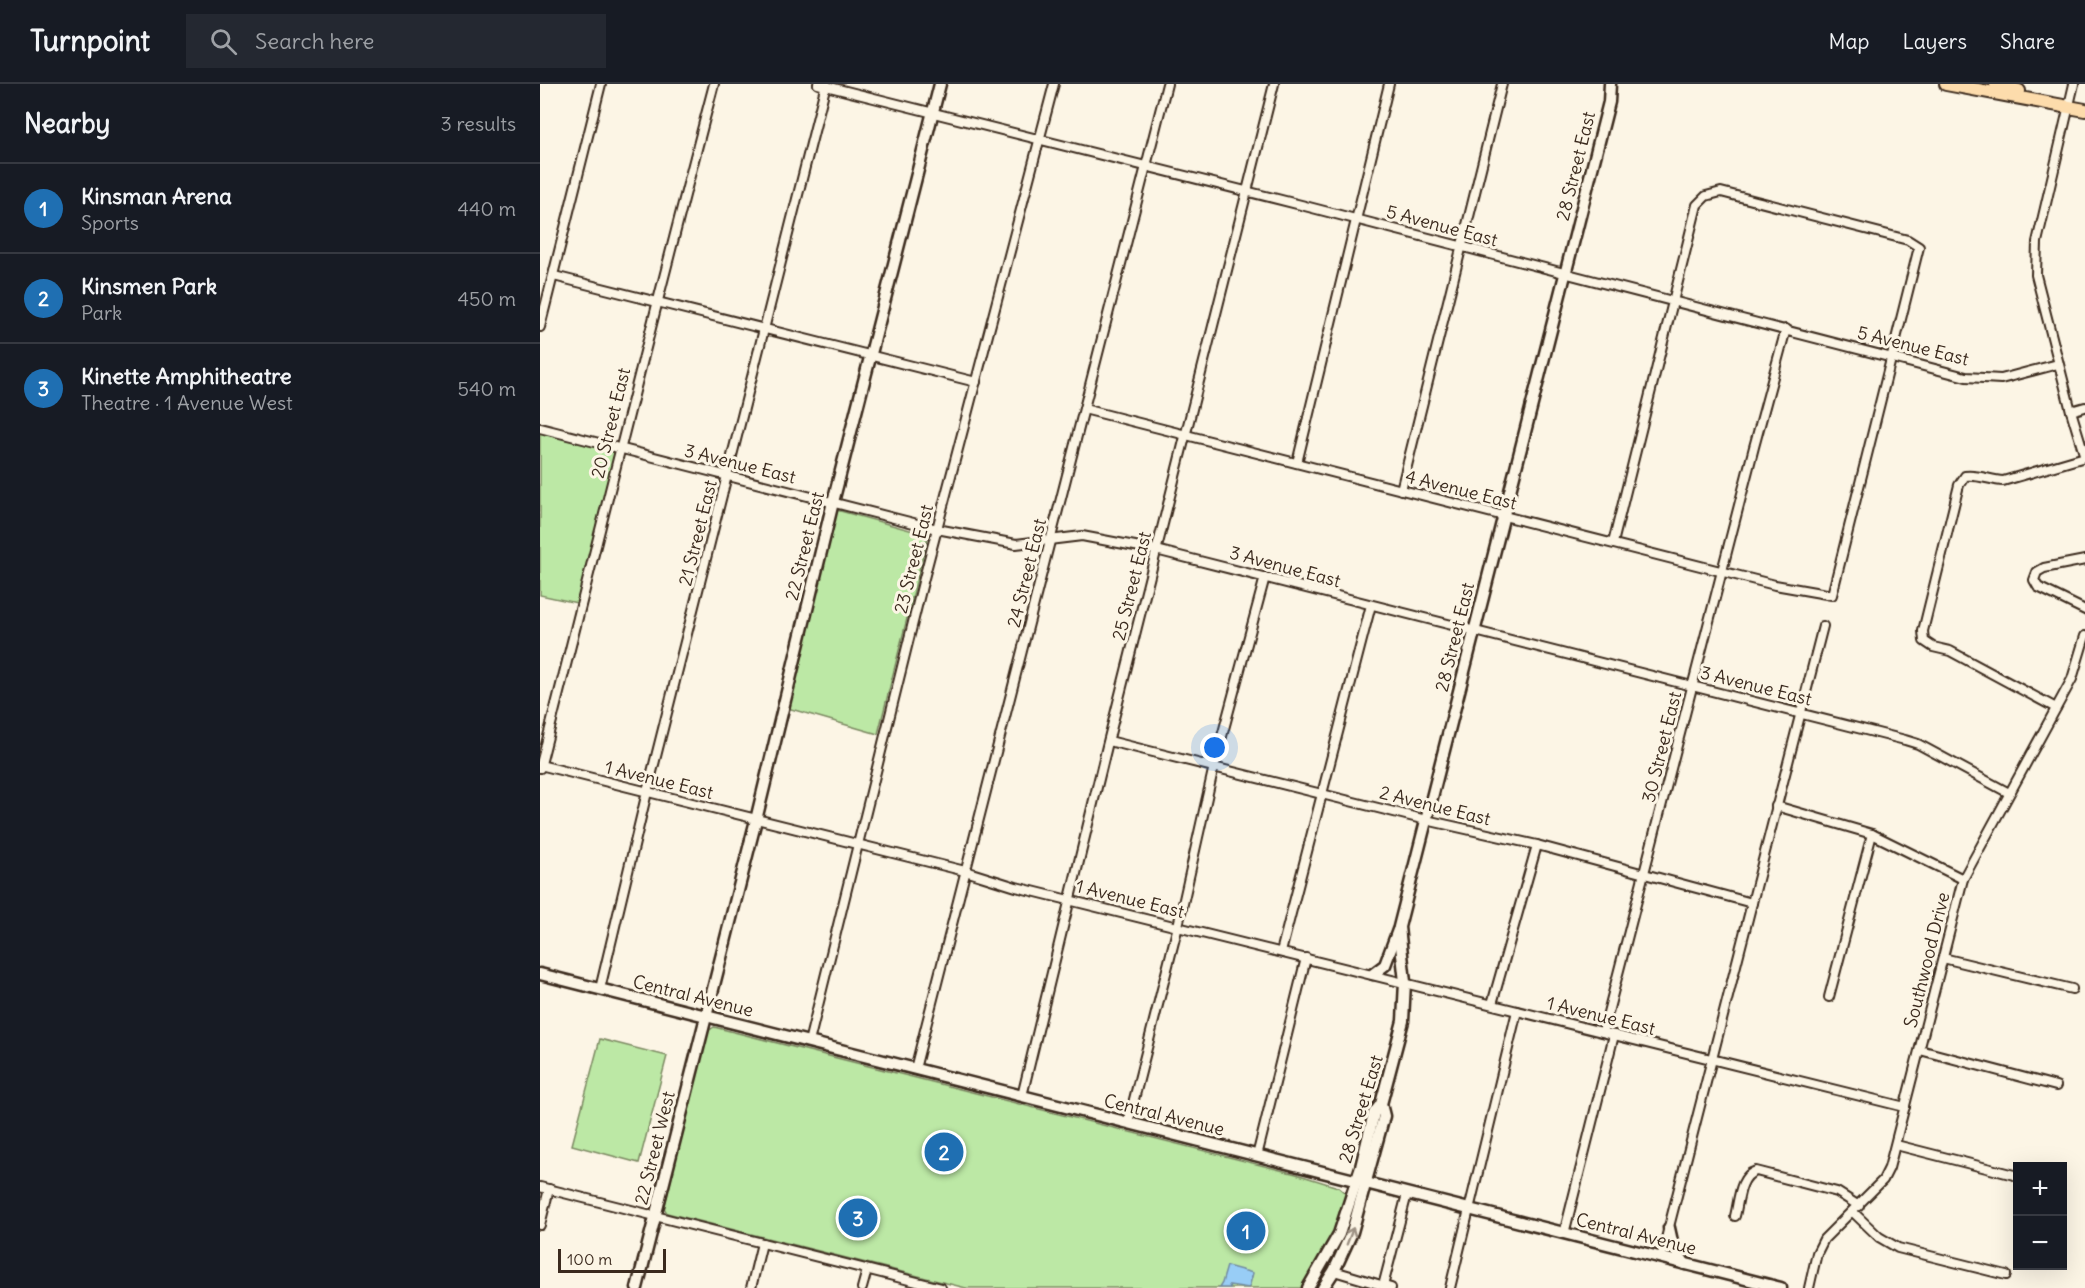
<!DOCTYPE html>
<meta charset="utf-8">
<style>
body{margin:0;font-family:Delius,sans-serif;background:#242831;color:#f1f3f6}
.controls{position:absolute;right:18px;bottom:18px;display:grid;overflow:hidden;border-radius:0px;box-shadow:0 6px 24px #0002}
.controls button{width:54px;height:54px;display:grid;place-items:center;padding:0;border:0;border-bottom:2px solid #363941;background:#171b24;color:#f1f3f6;font:30px sans-serif}
.scale{position:absolute;left:18px;bottom:15px;width:108px;box-sizing:border-box;padding-left:6px;border:3px solid #3b2a1e;border-top:0;font-size:16px;line-height:21px;white-space:nowrap;color:#3b2a1e;-webkit-text-stroke:4px #fcf5e5;paint-order:stroke}
.you{position:absolute;left:675px;top:664px;width:21px;height:21px;margin:-15px;border:4px solid #fff;border-radius:50%;background:#1a73e8;box-shadow:0 0 0 9px #1a73e833}
.badge{display:grid;place-items:center;width:39px;height:39px;border-radius:50%;background:#1f6fb2;color:#fff;font-size:20px;font-weight:700}
.pin{position:absolute;translate:-50% -50%;border:3px solid #fff;box-shadow:0 2px 6px #0006}
.list{margin:0;padding:0;list-style:none}
h2{display:flex;justify-content:space-between;align-items:center;height:78px;margin:0;padding:0 24px;font-size:26px}
h2 small{font-size:20px;font-weight:400;color:#9ea1a6}
.list li{display:grid;grid-template-columns:39px 1fr auto;gap:18px;align-items:center;box-sizing:border-box;height:90px;padding:0 24px;border-top:2px solid #363941}
.list b{display:block;font-size:22px;white-space:nowrap}
.list p{margin:0;font-size:20px;white-space:nowrap;color:#9ea1a6}
.list em{font-size:20px;font-style:normal;color:#9ea1a6}
.icon{flex:none;width:33px;height:33px;fill:none;stroke:currentColor;stroke-width:2;stroke-linecap:round;stroke-linejoin:round}
.map{position:relative;flex:none;width:1545px;height:1204px;overflow:hidden}
header{display:flex;align-items:center;gap:36px;box-sizing:border-box;height:84px;padding:0 30px;background:#171b24;border-bottom:2px solid #363941}
header strong{font-size:28px}
nav{display:flex;gap:33px;margin-inline-start:auto;font-size:21px}
.search{width:420px;height:54px;background:#242831;display:flex;align-items:center;gap:15px;box-sizing:border-box;padding:0 21px;border-radius:0px;color:#9ea1a6;font-size:22px}
main{display:flex}
aside{flex:1;background:#171b24}
.map>svg:first-child{display:block}
.green{fill:#bce8a5;stroke:#7c8962;stroke-width:1.5}
.water{fill:#98cdf6;stroke:#738ca0;stroke-width:1.5}
.lines{fill:none;stroke-linecap:round;stroke-linejoin:round}
.street-casing{stroke:#3b2a1e;stroke-width:12}
.secondary-casing{stroke:#3b2a1e;stroke-width:15}
.primary-casing{stroke:#3b2a1e;stroke-width:16}
.street{stroke:#fcf5e5;stroke-width:8}
.secondary{stroke:#fcf5e5;stroke-width:10}
.primary{stroke:#fddcac;stroke-width:12}
.oneway{stroke:#9c9082}
.labels{text-anchor:middle;stroke-width:6;stroke-linejoin:round;paint-order:stroke}
.street-label{font-size:18px;fill:#3b2a1e;stroke:#fcf5e5}
</style>
<header>
<strong>Turnpoint</strong>
<div class="search"><svg class="icon" aria-label="search" viewBox="0 0 24 24"><circle cx="10" cy="10" r="6"/><path d="M15 15l6 6"/></svg>Search here</div>
<nav><a>Map</a><a>Layers</a><a>Share</a></nav>
</header>
<main>
<aside>
<h2>Nearby<small>3 results</small></h2>
<ul class="list">
<li><span class="badge">1</span><div><b>Kinsman Arena</b><p>Sports</p></div><em>440 m</em></li>
<li><span class="badge">2</span><div><b>Kinsmen Park</b><p>Park</p></div><em>450 m</em></li>
<li><span class="badge">3</span><div><b>Kinette Amphitheatre</b><p>Theatre · 1 Avenue West</p></div><em>540 m</em></li>
</ul>
</aside>
<div class="map">
<svg width="1545" height="1204" viewBox="0 0 1545 1204">
<rect width="100%" height="100%" fill="#fcf5e5"/>
<filter id="ink" filterUnits="userSpaceOnUse"><feTurbulence type="fractalNoise" baseFrequency=".0167" numOctaves="2"/><feDisplacementMap in="SourceGraphic" scale="12" xChannelSelector="R" yChannelSelector="G"/><feConvolveMatrix kernelMatrix="1 2 1 2 8 2 1 2 1" color-interpolation-filters="sRGB"/></filter>
<g filter="url(#ink)">
<!-- green -->
<g class="green">
<path d="M0,346L80,365L42,520L0,511Z"/>
<path d="M293,425L388,451L338,650L244,623Z"/>
<path d="M174,943L756,1090L798,1103L805,1109C809,1134 776,1181 763,1204H426L127,1129L124,1124L168,947Z"/>
<path d="M60,955L127,972L99,1079L32,1061Z"/>
</g>
<!-- water -->
<path class="water" d="M687,1182L713,1189L709,1204L689,1201L690,1204H679L682,1199Z"/>
<g class="lines">
<defs>
<g id="street">
<path d="M278,0L761,121L1426,293L1461,295L1518,280"/>
<path d="M1534,0L1497,158L1496,191L1531,327L1545,373"/>
<path d="M14,192L436,298"/>
<path d="M0,243L61,0"/>
<path d="M544,325L1235,501L1292,511L1379,163L1368,156L1181,108L1166,112L1157,121L1073,459"/>
<path d="M1531,327L1545,323"/>
<path d="M0,344L397,445L476,460L542,452L616,466L1365,656L1378,660L1469,709"/>
<path d="M757,379L849,0"/>
<path d="M861,406L962,0"/>
<path d="M1545,476L1504,484L1497,488L1494,496L1498,503L1545,526"/>
<path d="M1516,624L1410,567L1393,563L1384,557L1383,547L1419,401L1425,392C1437,390 1450,396 1463,397L1545,373"/>
<path d="M569,657L886,736L997,761L1212,819"/>
<path d="M0,681L425,787L476,803L1365,1023"/>
<path d="M0,684C58,456 114,227 174,0"/>
<path d="M1236,722L1332,750L1423,795"/>
<path d="M741,868L831,521"/>
<path d="M1403,874L1532,905"/>
<path d="M60,905L107,708L286,0"/>
<path d="M1289,913L1332,750"/>
<path d="M952,920L997,761"/>
<path d="M1063,948L1214,363L1246,245"/>
<path d="M269,958L383,498L514,0"/>
<path d="M1380,966L1516,1002"/>
<path d="M375,985L627,0"/>
<path d="M482,1012L567,662L734,0"/>
<path d="M588,1039L638,842L674,682L725,493"/>
<path d="M1356,1061L1478,1092"/>
<path d="M717,1072L766,874"/>
<path d="M0,1103L401,1204"/>
<path d="M1313,1128L1339,1153L1358,1164L1466,1191"/>
<path d="M1195,1132C1199,1117 1199,1092 1216,1087L1297,1108L1319,1122"/>
<path d="M0,1141L9,1105"/>
<path d="M1024,1150L1074,951"/>
<path d="M1121,1174L1283,542"/>
<path d="M794,1187L851,1204"/>
<path d="M843,1202L867,1110"/>
<path d="M211,1204L222,1159"/>
<path d="M322,1204L327,1186"/>
<path d="M910,1204L977,927"/>
<path d="M1269,1204L1277,1169L1284,1155L1343,1096L1349,1084L1423,795L1532,595L1545,552"/>
</g>
<g id="secondary">
<path d="M0,890L1241,1204"/>
<path d="M833,890L845,881L858,846"/>
<path d="M1129,1144L1133,1162L1145,1180"/>
<path d="M97,1204L216,736L293,418L400,0"/>
<path d="M768,1204L799,1150L821,1083L834,1029L841,1020L863,937L865,898L859,843L1069,18L1070,0"/>
<path d="M783,1204L794,1187L812,1148L844,1032L841,1020"/>
</g>
<g id="primary">
<path d="M1406,0L1545,26"/>
<path d="M1456,0L1479,7"/>
</g>
</defs>
<!-- street casing -->
<use href="#street" class="street-casing"/>
<!-- secondary casing -->
<use href="#secondary" class="secondary-casing"/>
<!-- primary casing -->
<use href="#primary" class="primary-casing"/>
<!-- street -->
<use href="#street" class="street"/>
<!-- secondary -->
<use href="#secondary" class="secondary"/>
<!-- primary -->
<use href="#primary" class="primary"/>
</g>
<!-- one-way arrows -->
<defs><path id="oneway-shaft" d="M-6 0H5M1.5-3L5.5 0L1.5 3" fill="none" stroke-width="1.6" stroke-linecap="round" stroke-linejoin="round" transform="scale(1.5)"/></defs>
<use class="oneway" href="#oneway-shaft" transform="translate(810 1152) rotate(-69)"/>
</g>
<g class="labels">
<!-- street labels -->
<g class="street-label">
<text transform="translate(1036 82) rotate(-76)" y="6">28 Street East</text>
<text transform="translate(902 142) rotate(15)" y="6">5 Avenue East</text>
<text transform="translate(1373 262) rotate(14)" y="6">5 Avenue East</text>
<text transform="translate(71 339) rotate(-76)" y="6">20 Street East</text>
<text transform="translate(200 380) rotate(14)" y="6">3 Avenue East</text>
<text transform="translate(921 406) rotate(14)" y="6">4 Avenue East</text>
<text transform="translate(158 449) rotate(-76)" y="6">21 Street East</text>
<text transform="translate(265 462) rotate(-76)" y="6">22 Street East</text>
<text transform="translate(374 475) rotate(-76)" y="6">23 Street East</text>
<text transform="translate(745 483) rotate(15)" y="6">3 Avenue East</text>
<text transform="translate(487 489) rotate(-76)" y="6">24 Street East</text>
<text transform="translate(592 502) rotate(-76)" y="6">25 Street East</text>
<text transform="translate(915 553) rotate(-76)" y="6">28 Street East</text>
<text transform="translate(1216 602) rotate(14)" y="6">3 Avenue East</text>
<text transform="translate(1122 663) rotate(-76)" y="6">30 Street East</text>
<text transform="translate(119 696) rotate(14)" y="6">1 Avenue East</text>
<text transform="translate(895 722) rotate(14)" y="6">2 Avenue East</text>
<text transform="translate(590 815) rotate(14)" y="6">1 Avenue East</text>
<text transform="translate(1387 876) rotate(-76)" y="6">Southwood Drive</text>
<text transform="translate(153 912) rotate(14)" y="6">Central Avenue</text>
<text transform="translate(1061 932) rotate(14)" y="6">1 Avenue East</text>
<text transform="translate(821 1025) rotate(-73)" y="6">28 Street East</text>
<text transform="translate(624 1031) rotate(14)" y="6">Central Avenue</text>
<text transform="translate(115 1064) rotate(-76)" y="6">22 Street West</text>
<text transform="translate(1096 1150) rotate(14)" y="6">Central Avenue</text>
</g>
</g>
</svg>
<div class="controls">
<button>+</button>
<button>−</button>
</div>
<div class="scale">100 m</div>
<div class="you"></div>
<div class="pin badge" style="left:706px;top:1147px">1</div>
<div class="pin badge" style="left:404px;top:1068px">2</div>
<div class="pin badge" style="left:318px;top:1134px">3</div>
</div>
</main>
